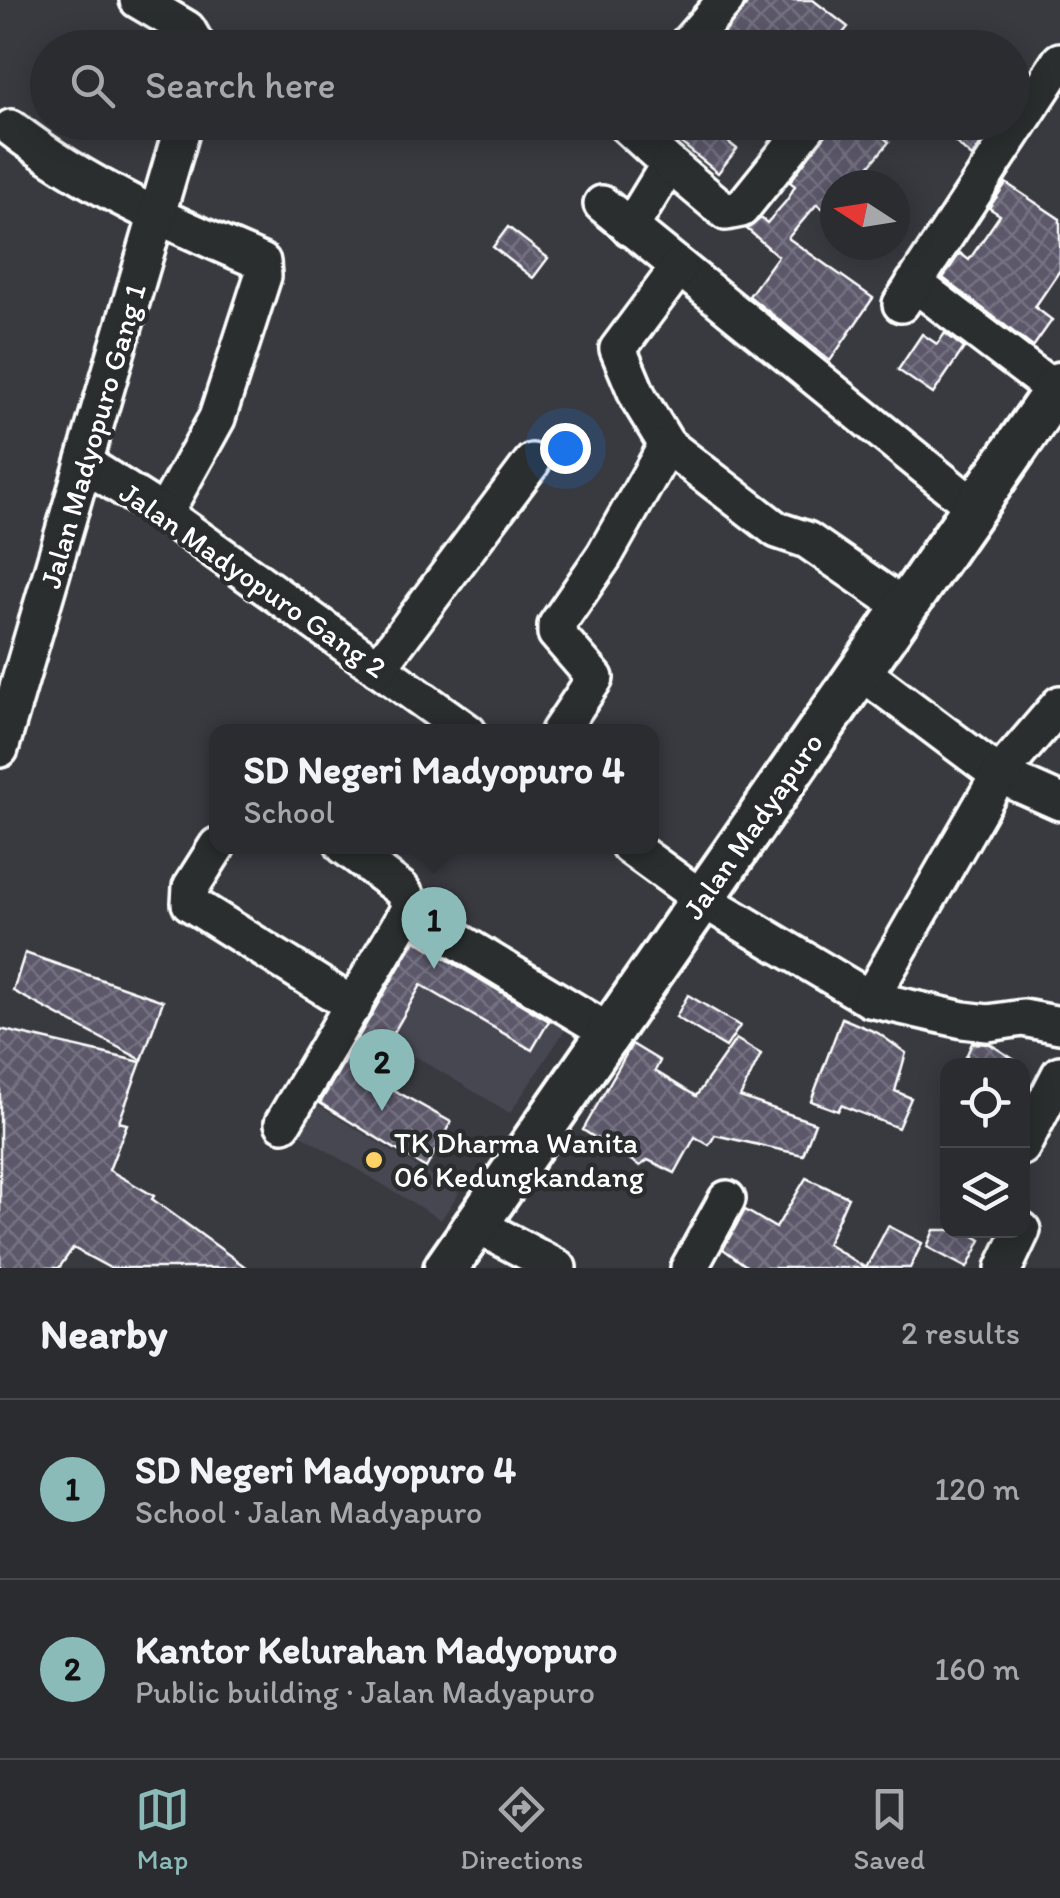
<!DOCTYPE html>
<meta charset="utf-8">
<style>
body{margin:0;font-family:Itim,sans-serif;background:#333438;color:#f1f3f6}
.controls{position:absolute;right:30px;bottom:30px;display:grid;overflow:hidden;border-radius:20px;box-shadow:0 5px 25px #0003}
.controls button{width:90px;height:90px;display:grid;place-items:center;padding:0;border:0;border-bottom:2px solid #47484c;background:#2b2c30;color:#f1f3f6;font:50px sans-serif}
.compass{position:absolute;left:820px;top:170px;width:90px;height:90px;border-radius:50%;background:#2b2c30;box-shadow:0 5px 25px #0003;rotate:282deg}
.you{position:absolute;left:565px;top:448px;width:35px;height:35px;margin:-25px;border:8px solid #fff;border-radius:50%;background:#1a73e8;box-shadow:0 0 0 15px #1a73e833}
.badge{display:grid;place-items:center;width:65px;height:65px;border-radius:50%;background:#8bbbb9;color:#111;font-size:32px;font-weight:700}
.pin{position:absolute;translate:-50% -82px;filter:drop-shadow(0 2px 5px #0008)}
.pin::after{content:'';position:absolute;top:52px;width:35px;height:30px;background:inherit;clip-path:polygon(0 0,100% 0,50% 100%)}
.popup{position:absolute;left:209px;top:724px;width:450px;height:130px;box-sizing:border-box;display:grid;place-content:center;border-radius:20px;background:#2b2c30;filter:drop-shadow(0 2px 8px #0005);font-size:32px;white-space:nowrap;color:#a6a7ab}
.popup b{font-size:38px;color:#f1f3f6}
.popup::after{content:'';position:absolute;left:50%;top:100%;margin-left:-20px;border:20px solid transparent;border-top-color:#2b2c30}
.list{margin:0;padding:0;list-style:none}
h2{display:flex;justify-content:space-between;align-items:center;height:130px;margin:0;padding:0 40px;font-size:42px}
h2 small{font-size:32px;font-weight:400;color:#a6a7ab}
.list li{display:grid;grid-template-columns:65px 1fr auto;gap:30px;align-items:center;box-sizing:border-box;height:180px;padding:0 40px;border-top:2px solid #47484c}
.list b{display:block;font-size:38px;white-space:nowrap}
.list p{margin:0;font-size:32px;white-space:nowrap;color:#a6a7ab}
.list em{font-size:32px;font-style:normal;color:#a6a7ab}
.icon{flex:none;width:55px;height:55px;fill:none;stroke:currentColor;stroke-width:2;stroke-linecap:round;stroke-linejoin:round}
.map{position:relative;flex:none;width:1060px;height:1268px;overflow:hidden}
.search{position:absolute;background:#2b2c30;box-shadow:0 5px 25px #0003;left:30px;right:30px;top:30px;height:110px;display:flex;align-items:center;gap:25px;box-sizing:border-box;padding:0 35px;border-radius:55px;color:#a6a7ab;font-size:38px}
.sheet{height:490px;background:#2b2c30}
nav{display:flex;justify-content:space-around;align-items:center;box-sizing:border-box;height:140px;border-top:2px solid #47484c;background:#2b2c30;font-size:28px;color:#a6a7ab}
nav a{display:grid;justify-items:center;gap:5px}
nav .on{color:#8bbbb9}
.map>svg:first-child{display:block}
.built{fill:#474751}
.building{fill:url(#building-cross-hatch);stroke:#fff;stroke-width:2.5}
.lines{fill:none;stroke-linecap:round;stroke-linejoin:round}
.minor-casing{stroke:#fff;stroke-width:42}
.major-casing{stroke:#fff;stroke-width:50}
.minor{stroke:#2a2d2e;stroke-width:35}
.major{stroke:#2a2d2e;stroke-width:42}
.poi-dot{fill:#ffd166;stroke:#2a2d2e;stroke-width:4}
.labels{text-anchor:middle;stroke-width:9;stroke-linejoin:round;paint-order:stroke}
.street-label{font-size:30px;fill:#fff;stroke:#2a2d2e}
.poi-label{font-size:30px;fill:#fff;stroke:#2a2d2e;text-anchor:start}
</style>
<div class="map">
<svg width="1060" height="1268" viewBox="0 0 1060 1268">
<defs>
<pattern id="building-cross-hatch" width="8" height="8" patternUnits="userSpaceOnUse" patternTransform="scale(2.5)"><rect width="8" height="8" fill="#5b596b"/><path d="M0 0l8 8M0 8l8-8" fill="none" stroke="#747281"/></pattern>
</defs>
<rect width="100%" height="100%" fill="#393a40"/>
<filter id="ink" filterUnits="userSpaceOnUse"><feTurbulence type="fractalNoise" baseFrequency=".01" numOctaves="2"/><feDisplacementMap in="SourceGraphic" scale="20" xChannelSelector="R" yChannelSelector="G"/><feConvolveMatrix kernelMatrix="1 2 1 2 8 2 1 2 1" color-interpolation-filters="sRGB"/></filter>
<g filter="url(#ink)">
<!-- built -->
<g class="built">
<path d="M406,921L573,1018L510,1113L415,1056L393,1088L332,1050Z"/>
<path d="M303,1096L459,1193L441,1220L288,1127Z"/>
</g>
<!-- building -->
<g class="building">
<path d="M750,0H813L848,27L831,48H713Z"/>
<path d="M655,122H703L737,149L718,173Z"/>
<path d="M833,122H867L889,142L854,185H835V218L817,204L788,238L873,298L830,361L749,296L778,256L747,229L761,218L767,223L787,200L795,186L790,182Z"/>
<path d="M967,122H975L988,133L972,157L953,140Z"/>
<path d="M1006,183L1060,219V270L1035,307L1052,320L1033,347L943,278L960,253L969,260L1000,215L989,208Z"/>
<path d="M508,227L548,258L533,278L493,247Z"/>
<path d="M945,333L964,348L933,394L898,370L922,334L937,344Z"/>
<path d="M415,940L549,1021L532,1050L421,985L369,1076L451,1122L426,1168L320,1103Z"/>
<path d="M25,953L163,1001L142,1060L13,991Z"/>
<path d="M688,995L740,1026L726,1047L676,1017Z"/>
<path d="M842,1018L878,1033L906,1053L895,1091L911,1098L898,1128L841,1105L838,1111L811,1101Z"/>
<path d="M0,1029L141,1062L119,1122L127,1124L109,1170L154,1196L152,1199L247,1268H110L73,1248L59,1268H0Z"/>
<path d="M736,1039L761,1054L740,1097L815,1123L803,1155L715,1135L709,1145L695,1137L675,1173L648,1160L640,1166L583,1130L632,1044L660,1061L655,1071L696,1096Z"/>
<path d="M972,1043L990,1044L1024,1066H962Z"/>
<path d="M806,1178L848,1197L827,1244L866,1268L888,1226L922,1243L910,1268H749L723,1249L745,1210L776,1228Z"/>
<path d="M934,1230H964L981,1240L967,1268L927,1247Z"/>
</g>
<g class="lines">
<defs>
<g id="minor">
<path d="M138,0L187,29L198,48"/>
<path d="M684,48L726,0"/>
<path d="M623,122L669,164L630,228"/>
<path d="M11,128C86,187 175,225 262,262L263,276L217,418L164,514"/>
<path d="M669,164L726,212L741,209L811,122"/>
<path d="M602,204L972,505"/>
<path d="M679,267L618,349L639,399L667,445L777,530L807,540L904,607"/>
<path d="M914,283L1056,391"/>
<path d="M901,304L1060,61"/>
<path d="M87,465L164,514L468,732"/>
<path d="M378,668L532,462"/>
<path d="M862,672L999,775L1060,802"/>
<path d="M559,732L595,678L556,633V626L604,556L667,445"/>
<path d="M0,749L184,122"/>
<path d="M217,846L191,887L190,903L354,1006"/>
<path d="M629,846L702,899L870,999L963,1020L988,1023L1023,1018L1060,1025"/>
<path d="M408,911L609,1032"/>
<path d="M870,999L999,775L1060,704"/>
<path d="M283,1123L408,911L409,901L401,889L344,846"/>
<path d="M1022,1147L1060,1074"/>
<path d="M477,1225L558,1268"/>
<path d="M689,1268L727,1199"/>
<path d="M1004,1268L1022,1230"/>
</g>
<path id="major" d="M446,1268L1060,384"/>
</defs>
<!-- minor casing -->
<use href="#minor" class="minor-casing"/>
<!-- major casing -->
<use href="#major" class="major-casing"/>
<!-- minor -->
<use href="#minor" class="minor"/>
<!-- major -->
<use href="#major" class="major"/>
</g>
</g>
<!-- markers -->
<circle class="poi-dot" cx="374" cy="1160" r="10"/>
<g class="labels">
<!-- street labels -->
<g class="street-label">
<text transform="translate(93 436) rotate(-74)" y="10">Jalan Madyopuro Gang 1</text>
<text transform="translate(253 580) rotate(35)" y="10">Jalan Madyopuro Gang 2</text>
<text transform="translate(753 826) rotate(-55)" y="10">Jalan Madyapuro</text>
</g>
<!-- poi labels -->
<g class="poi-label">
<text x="394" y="1153">TK Dharma Wanita<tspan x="394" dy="34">06 Kedungkandang</tspan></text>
</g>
</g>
</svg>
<div class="controls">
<button><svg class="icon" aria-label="locate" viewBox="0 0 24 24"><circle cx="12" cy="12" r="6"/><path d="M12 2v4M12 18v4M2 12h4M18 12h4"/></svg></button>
<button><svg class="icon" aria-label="layers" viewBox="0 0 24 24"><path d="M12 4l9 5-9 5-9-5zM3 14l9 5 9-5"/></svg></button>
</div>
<svg class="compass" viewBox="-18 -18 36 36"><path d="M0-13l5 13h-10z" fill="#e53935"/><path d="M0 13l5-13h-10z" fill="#a6a7ab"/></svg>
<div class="you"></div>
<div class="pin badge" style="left:434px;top:969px">1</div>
<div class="popup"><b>SD Negeri Madyopuro 4</b>School</div>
<div class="pin badge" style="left:382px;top:1111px">2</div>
<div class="search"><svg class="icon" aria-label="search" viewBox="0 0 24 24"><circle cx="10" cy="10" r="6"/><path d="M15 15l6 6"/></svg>Search here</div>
</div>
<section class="sheet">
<h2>Nearby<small>2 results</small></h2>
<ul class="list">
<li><span class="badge">1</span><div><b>SD Negeri Madyopuro 4</b><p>School · Jalan Madyapuro</p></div><em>120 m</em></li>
<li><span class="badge">2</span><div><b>Kantor Kelurahan Madyopuro</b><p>Public building · Jalan Madyapuro</p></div><em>160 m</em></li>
</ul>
</section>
<nav>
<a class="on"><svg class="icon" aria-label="map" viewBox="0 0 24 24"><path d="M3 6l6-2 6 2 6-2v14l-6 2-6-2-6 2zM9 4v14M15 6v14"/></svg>Map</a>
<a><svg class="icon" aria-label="directions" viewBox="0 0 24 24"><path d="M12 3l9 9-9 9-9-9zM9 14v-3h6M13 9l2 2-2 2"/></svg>Directions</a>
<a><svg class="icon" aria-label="saved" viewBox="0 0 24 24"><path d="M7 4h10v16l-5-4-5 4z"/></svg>Saved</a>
</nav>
